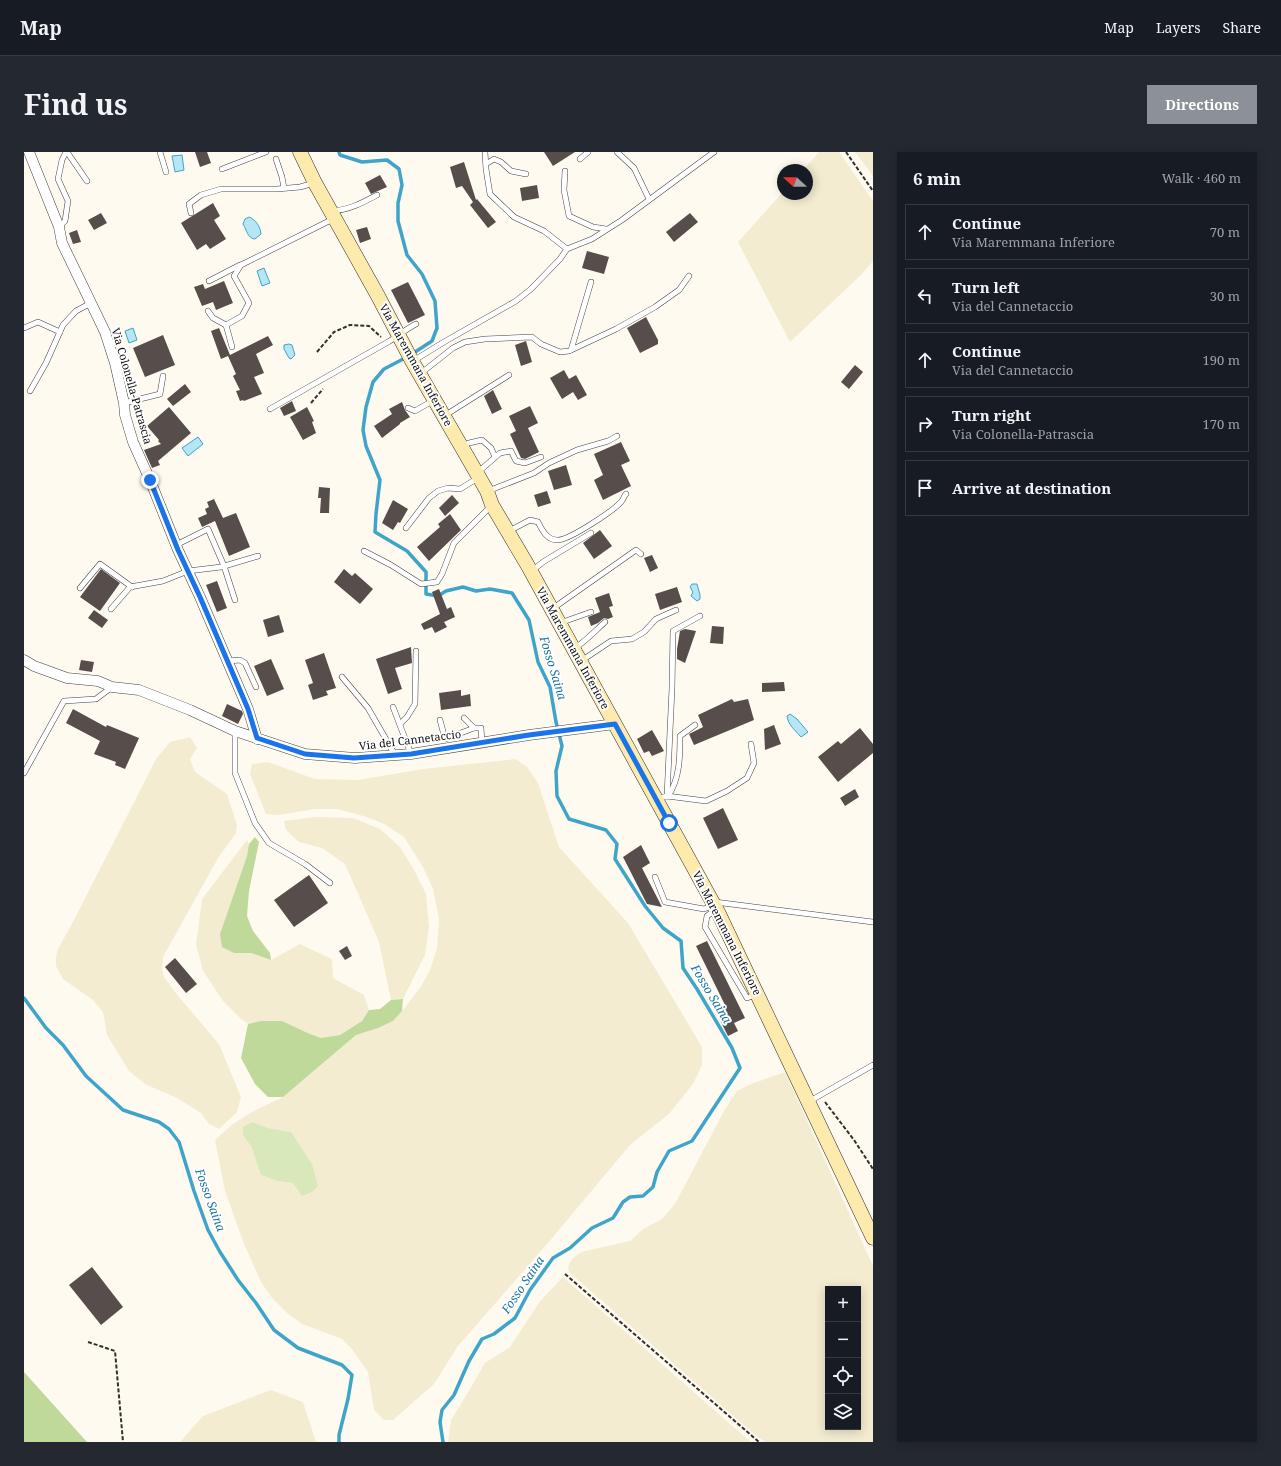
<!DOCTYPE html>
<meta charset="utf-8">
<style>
body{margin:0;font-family:"Noto Serif",serif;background:#242831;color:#f1f3f6}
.controls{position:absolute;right:12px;bottom:12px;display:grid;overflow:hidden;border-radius:0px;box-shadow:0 2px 10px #0003}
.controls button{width:36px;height:36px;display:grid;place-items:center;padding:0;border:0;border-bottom:1px solid #363941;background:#171b24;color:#f1f3f6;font:20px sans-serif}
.compass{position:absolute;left:753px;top:12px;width:36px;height:36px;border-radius:50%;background:#171b24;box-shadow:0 2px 10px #0003;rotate:291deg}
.stop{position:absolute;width:12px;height:12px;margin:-9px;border:3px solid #1a73e8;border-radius:50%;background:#fff}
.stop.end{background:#1a73e8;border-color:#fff;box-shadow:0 1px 4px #0008}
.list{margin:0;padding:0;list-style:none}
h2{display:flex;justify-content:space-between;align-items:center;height:52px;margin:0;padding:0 16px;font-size:17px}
h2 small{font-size:13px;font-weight:400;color:#9ea1a6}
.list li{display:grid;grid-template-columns:26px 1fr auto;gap:12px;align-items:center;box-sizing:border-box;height:56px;margin:0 8px 8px;padding:0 8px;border:1px solid #363941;border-radius:0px}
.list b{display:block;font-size:15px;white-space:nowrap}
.list p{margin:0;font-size:13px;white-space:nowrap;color:#9ea1a6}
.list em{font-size:13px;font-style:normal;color:#9ea1a6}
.icon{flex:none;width:22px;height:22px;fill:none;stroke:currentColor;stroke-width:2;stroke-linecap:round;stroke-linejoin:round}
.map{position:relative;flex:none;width:849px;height:1290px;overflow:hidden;border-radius:0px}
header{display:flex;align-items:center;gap:24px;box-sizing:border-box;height:56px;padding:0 20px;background:#171b24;border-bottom:1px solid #363941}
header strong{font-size:19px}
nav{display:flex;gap:22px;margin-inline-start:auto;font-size:14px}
.intro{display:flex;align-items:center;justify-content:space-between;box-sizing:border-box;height:96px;padding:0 24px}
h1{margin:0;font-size:28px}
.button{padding:10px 18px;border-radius:0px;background:#8c9099;color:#fff;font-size:14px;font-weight:700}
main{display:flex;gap:24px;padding:0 24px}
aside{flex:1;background:#171b24;border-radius:0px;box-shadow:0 2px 10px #0003}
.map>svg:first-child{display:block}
.farmland{fill:#f4ecd0;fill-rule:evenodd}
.green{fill:#d8e8ba}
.forest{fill:#bed99a}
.water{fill:#b6e5f4;stroke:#3fa4ca}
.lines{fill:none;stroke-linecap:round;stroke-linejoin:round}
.stream{stroke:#3fa4ca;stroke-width:3.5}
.building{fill:#574e4b}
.service-casing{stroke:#414141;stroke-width:6}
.minor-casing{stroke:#414141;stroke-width:11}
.secondary-casing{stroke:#303030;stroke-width:15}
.path{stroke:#303030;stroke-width:2;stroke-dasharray:4 2;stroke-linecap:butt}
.service{stroke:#fff;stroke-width:5}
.minor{stroke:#fff;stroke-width:10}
.secondary{stroke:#fdeaad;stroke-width:14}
.route{stroke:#1a73e8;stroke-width:5}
.labels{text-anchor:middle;stroke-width:4;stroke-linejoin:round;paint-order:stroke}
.street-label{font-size:11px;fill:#0e0e0e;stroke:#fff}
.water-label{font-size:12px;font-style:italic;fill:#1a749d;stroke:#fff}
</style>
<header>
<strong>Map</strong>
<nav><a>Map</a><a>Layers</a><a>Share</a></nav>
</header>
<div class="intro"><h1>Find us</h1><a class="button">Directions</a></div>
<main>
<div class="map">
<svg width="849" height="1290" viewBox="0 0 849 1290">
<rect width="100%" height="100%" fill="#fffaf0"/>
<!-- farmland -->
<g class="farmland">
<path d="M795,0H815L849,49V109L837,123L766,190L714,90L759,40V42H783V18H779Z"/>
<path d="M831,0H849V24Z"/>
<path d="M166,585L173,596L166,607L171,620L203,642L213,673L212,681L194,706L139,805L138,816L140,825L154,844L195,892L217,945L213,960L195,977L185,972L177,961L153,946L121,932L105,919L83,883L79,860L69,848L39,827L32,814V805L34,797L50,768L132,607L146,590Z"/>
<path d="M492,607L503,615L514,631L535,695L604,771L678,895V913L669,932L645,962L606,993L524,1091L434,1194L410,1232L369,1268H360L350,1258L344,1220L327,1196L318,1187L278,1172L263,1161L248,1146L237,1130L220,1092L201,1039L191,988L209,972L228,960L259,945L332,883L354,876L369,869L378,859L396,836L406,818L413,796L415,767L409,737L399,715L380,685L360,672L343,665L313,657H291L254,663L242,662L226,622L228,612L244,610L291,627L334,628L399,617ZM229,970L244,976L267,980L269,1031L253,1029L237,1023L227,994Z"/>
<path d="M291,665L329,666L356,677L376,695L390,718L402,742L405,775L401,803L379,847L367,848L355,790L321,712L298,696L275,690L262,678L260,669Z"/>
<path d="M223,688L225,692L223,704L196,782L210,801H227L247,808L276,792L308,807L309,826L340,843L345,858L338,869L316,883L297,886L286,882L258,869H237L224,872L216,866L199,849L179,819L172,792L178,747Z"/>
<path d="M761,920L849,1114V1290H741L730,1282L545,1120L544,1114L548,1107L557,1100L606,1089L619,1077L638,1067L651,1052L700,959L713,939L727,932ZM804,1137H834V1275H804Z"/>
<path d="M539,1125L714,1279L727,1290H424L427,1268L446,1237L461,1211L486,1195L516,1149Z"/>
<path d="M247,1238L279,1250L292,1290H156L179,1264Z"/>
</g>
<!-- green -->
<path class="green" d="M229,970L244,976L267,980L288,1012L294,1034L288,1040L278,1044L269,1031L253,1029L237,1023L227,994L219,983V975Z"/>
<!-- forest -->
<g class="forest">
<path d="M231,685L235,690L225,739L223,764L229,779L246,801L247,808L227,801H210L198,795L196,782L223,704L225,692Z"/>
<path d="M379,847L378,859L369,869L354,876L332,883L259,945H244L231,932L217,906L224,872L237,869H258L286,882L297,886L316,883L338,869L345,858L356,857L367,848Z"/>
<path d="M0,1220L63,1290H0Z"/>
</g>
<!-- water -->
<g class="water">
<path d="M158,3L160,18L151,20L148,4Z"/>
<path d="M225,65C232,68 236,74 237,82L231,87C223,86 223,78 219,72L221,67Z"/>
<path d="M240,116L246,131L238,134L233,119Z"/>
<path d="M109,176L113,188L105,191L101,179Z"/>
<path d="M265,192L268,193L271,203L267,207L265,206L260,197V193Z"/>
<path d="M174,285L179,292L164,304L158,296Z"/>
<path d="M668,432H673L676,443V447L673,449L667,444L669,440L666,435Z"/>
<path d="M766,562L773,567L784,580L777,585C771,578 764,573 763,564Z"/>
</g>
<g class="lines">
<!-- stream -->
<g class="stream">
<path d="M315,0L316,3L338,10L363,8L375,17L378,33L374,51V69L383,103L398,122L411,149L413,176L408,189L388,202"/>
<path d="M383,205L360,217L349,230L342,255L339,278L342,294L356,328L352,362L351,380L383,399L402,420V442L414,444L422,439L439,435L452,439L466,437L488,441L505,468L514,510L526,535L532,570L538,594L532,619L533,644L545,667L582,678L593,692L591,707L621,754L639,776L657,789L659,816L673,837L708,896L716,916L668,989L645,999L633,1020L629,1035L619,1044L606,1045L599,1050L589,1066L568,1076L546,1096L529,1106L506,1138L491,1166L470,1182L458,1187L445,1209L430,1243L418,1258L416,1270L419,1290"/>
<path d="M0,846L22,876L39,893L62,924L99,958L135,970L145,977L155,990L170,1039L184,1078L196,1100L214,1128L232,1151L250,1178L274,1196L318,1213L328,1223L324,1247L315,1283V1290"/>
</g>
</g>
<!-- building -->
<g class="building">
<path d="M171,0H183L187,11L176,15Z"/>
<path d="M520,0H551L529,14Z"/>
<path d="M440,10L452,48L453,47L472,70L464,76L446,53L449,50L438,34L432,36L426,15Z"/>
<path d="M356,23L363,35L347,42L341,31Z"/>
<path d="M513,33L515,46L498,49L496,36Z"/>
<path d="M189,51L196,64L190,68L202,87L186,97L182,92L173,98L157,71Z"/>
<path d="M77,61L83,71L70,78L64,68Z"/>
<path d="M666,61L674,70L650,90L642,80Z"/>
<path d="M343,75L347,87L336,91L332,78Z"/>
<path d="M53,78L57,90L49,92L45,81Z"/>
<path d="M563,99L585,105L580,122L558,116Z"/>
<path d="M200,129L209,151L192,158L189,150L178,154L170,135L179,132L181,137Z"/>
<path d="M384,130L401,163L384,171L367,138Z"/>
<path d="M622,165L634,188V192L616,201L603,176Z"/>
<path d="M195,176L206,203L244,184L249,193L232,202L240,221L230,225L238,242L220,249L219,248L216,249L212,239L216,238L209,224L212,222L204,204L197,207L187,179Z"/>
<path d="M139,183L151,213L121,225L109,196Z"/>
<path d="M502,189L508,210L497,214L491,193Z"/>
<path d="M831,213L839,220L825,237L817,230Z"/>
<path d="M540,218L545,227L552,223L563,243L554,248L549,240L538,247L526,226Z"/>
<path d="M161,232L167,240L149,254L143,247Z"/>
<path d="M469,238L478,257L468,262L460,244Z"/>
<path d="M268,249L272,259L260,264L256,256Z"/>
<path d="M378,250L381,258L386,265L376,271V272L358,286L350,274L368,262L365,257Z"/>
<path d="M506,254L514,271L504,276L515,300L501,307L497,306L486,282L492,279L485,264Z"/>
<path d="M145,255L167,281L134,309L136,313L128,316L120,298L137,292L134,289L135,288L123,274Z"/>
<path d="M283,255L290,269L288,270L292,281L279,288L266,265Z"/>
<path d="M597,290L606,309L597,313L607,334L579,348L570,328L579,323L570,302Z"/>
<path d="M542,313L548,333L530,338L524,319Z"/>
<path d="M295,335L306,336L305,361H296L297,346H294Z"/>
<path d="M523,339L527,351L514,355L510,343Z"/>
<path d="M428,343L435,351L421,364L415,356Z"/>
<path d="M190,347L199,366L212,361L226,395L205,404L191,369L178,375L174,366L183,362L181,357L185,355L183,350Z"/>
<path d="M369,348L384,357L376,371L374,370L369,378L358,371Z"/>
<path d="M426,362L437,378L405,409L393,395L416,375L414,372Z"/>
<path d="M576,378L588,394L570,407L559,391Z"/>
<path d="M628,403L634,416L626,420L620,406Z"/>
<path d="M77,417L96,431L76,459L56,445Z"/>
<path d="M320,417L328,424L331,421L349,437L336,452L310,430Z"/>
<path d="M193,429L203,456L193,460L182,433Z"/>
<path d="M653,435L658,450L636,458L631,442Z"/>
<path d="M415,437L423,457L427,455L431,465L420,470L423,475L411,481L408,475L400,478L397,472L416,462L408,440Z"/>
<path d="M585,441L589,454L585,455L589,465L584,467L580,466L574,471L567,474L564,465L576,460L571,446Z"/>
<path d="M70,458L84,468L78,476L64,466Z"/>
<path d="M255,463L260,480L244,485L239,468Z"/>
<path d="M688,474L700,475L699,492L686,491Z"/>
<path d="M661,477L672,479L661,511L653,507V497L656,479Z"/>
<path d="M387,495L388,511L371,516L378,537L364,542L352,507Z"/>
<path d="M300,501L312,536L302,539L304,543L289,548L284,533L289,531L281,508Z"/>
<path d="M247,507L260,537L243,544L230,514Z"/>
<path d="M57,508L70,510L68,520L55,518Z"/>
<path d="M760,530L761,539L738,540V531Z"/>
<path d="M437,538V544L446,542L447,554L417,558L415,541Z"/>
<path d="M708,547L710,550L724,547L730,568L670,593L665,582L679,575L674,563Z"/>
<path d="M203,552L218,559L219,562L214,572L198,564Z"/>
<path d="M49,557L82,575L83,573L115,586L101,617L91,613L92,610L70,602L76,589L42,571Z"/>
<path d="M750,573L757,592L741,598L740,577Z"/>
<path d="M836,576L849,592V601L814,630L794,605L814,589L817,592Z"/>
<path d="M628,578L640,599L628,604L625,599L620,601L613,587Z"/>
<path d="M831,637L835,645L821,654L816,646Z"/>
<path d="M699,656L714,688L694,697L679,666Z"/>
<path d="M617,693L626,711L618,716L638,755L623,752L599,705Z"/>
<path d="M285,723L304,751L270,775L250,748Z"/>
<path d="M683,789L721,866L710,871L714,879L704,884L691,858L701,853L672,794Z"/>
<path d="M323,794L328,804L321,808L315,799Z"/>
<path d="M151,806L173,832L162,841L141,815Z"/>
<path d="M68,1115L99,1155L77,1173L45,1133Z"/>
</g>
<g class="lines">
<defs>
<g id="service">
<path d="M43,0L63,29"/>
<path d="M136,0L142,20"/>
<path d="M461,0L462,17L466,42L490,65L520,79L543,97"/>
<path d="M593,0L610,16L625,47"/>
<path d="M252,7L258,25L260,36"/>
<path d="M556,7L564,0"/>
<path d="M462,12L470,7L477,10L487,19L502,22"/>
<path d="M198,17L242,0"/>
<path d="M541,19L540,38L545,64L569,75L582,77"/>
<path d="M308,59C325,58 338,51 353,43"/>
<path d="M167,61L165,52L177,43L197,37H253L276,35L290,31"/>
<path d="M35,75L41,69L44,49L34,27L38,8L42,0"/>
<path d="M185,129L216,113"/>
<path d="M184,159L189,166L202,173"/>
<path d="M0,176L14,170L36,180"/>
<path d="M208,195L202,173L218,164L225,151L210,124L217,113L309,67"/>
<path d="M547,198L567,130"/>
<path d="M389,209L420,190L492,149L507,137L536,107L543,97L568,87L598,68L690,0"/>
<path d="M396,222L429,196L441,190L461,187L508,185L517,192L536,200L545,199L592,177L631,155L655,138L665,124"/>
<path d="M6,239L22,211L39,173L52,159L67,151"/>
<path d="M100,251L136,242L139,224"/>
<path d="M384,256L391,259L410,248"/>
<path d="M246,257L364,190C374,184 382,177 392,172"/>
<path d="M420,264L485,223"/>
<path d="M438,294L445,291L458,288L467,296L471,305"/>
<path d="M453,321L476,301L487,299L492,309L501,311L517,305"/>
<path d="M464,339L510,321L525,311L553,298L584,289L593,284"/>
<path d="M382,376L405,346L414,339L424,336L436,337L454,326"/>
<path d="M485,379L506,368L514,370C518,378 523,388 533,388C544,389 589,359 597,350C599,348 600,344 602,342"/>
<path d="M152,393L184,377L200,414L211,448"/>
<path d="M340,399L367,413L397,432L413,430L418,422L430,391L467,354"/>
<path d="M509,418L519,410L567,381"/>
<path d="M56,436L76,412L108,435"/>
<path d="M87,457L106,435L139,429L164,419L197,415L234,404"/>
<path d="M528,457L612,398L617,402"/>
<path d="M536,471L567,460"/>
<path d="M550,497C562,489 571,479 581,470"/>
<path d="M203,509L216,508L221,511L232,535"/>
<path d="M557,509L587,489L608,487L620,480L632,467L652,458"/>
<path d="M318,525L344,556L371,603"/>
<path d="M369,555L387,602"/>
<path d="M440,566L450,576H457L458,591"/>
<path d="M416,568L421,587L450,576"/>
<path d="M376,572L383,565L391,552L392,499"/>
<path d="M211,579V621L231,671L245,691L281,712L306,731"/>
<path d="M0,621L40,549L72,547L88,535"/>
<path d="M643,644L648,536L649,479L676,464"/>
<path d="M644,644C656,627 656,604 656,584L671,573"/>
<path d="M633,647L643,644L682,649L703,639L723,626L730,611L727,592"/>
<path d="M631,725L641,750L680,757L690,753"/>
<path d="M691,750L849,770"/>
<path d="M691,758L683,764L681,775L723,846L733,842"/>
<path d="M786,949L849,913"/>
</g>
<g id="minor">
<path d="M5,0L35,75L38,91L81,180L91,211L100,251L101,263L109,290L126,328L154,398L176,445L224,557L233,587"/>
<path d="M0,508L10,514L43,526L74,529L88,535L115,538L166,558L211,579L281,602L331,606L387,602L505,583L591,572"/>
</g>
<path id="secondary" d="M276,0L291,31L354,144L388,209L463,339L468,353L504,414L694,760L849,1086"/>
</defs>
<!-- service casing -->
<use href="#service" class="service-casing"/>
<!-- minor casing -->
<use href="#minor" class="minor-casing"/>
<!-- secondary casing -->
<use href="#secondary" class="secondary-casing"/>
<!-- path -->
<g class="path">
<path d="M822,0L849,39"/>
<path d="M293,200L310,180L326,173L345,174L357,185"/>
<path d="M287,251L299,237"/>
<path d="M801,950L830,988L849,1017"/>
<path d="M541,1122L735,1290"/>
<path d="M64,1190L91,1199L99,1290"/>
</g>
<!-- service -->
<use href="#service" class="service"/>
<!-- minor -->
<use href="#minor" class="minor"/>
<!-- secondary -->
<use href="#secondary" class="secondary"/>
</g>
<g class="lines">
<!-- route -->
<path class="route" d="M126,328L154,398L176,445L224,557L233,586L281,602L330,606L387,602L505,583L591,572L645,671"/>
</g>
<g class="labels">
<!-- street labels -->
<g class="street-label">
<text transform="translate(392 213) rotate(61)" y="4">Via Maremmana Inferiore</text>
<text transform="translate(108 234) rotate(74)" y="4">Via Colonella-Patrascia</text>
<text transform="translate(549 496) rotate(61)" y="4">Via Maremmana Inferiore</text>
<text transform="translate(386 588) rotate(-7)" y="4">Via del Cannetaccio</text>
<text transform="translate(703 781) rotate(63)" y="4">Via Maremmana Inferiore</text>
</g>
<!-- water labels -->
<g class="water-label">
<text transform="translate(529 516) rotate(73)" y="4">Fosso Saina</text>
<text transform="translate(687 842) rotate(59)" y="4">Fosso Saina</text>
<text transform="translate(186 1048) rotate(70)" y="4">Fosso Saina</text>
<text transform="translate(499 1133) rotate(-56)" y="4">Fosso Saina</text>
</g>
</g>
</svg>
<div class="controls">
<button>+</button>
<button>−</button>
<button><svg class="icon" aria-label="locate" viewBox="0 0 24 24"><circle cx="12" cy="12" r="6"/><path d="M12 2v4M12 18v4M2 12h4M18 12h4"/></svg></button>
<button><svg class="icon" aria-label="layers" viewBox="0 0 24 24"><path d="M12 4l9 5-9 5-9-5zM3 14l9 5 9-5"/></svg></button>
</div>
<svg class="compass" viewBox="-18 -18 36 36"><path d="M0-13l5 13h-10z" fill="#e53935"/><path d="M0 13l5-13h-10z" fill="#9ea1a6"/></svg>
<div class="stop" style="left:645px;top:671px"></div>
<div class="stop end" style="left:126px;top:328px"></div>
</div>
<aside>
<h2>6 min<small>Walk · 460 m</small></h2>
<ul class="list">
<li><svg class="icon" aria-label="ahead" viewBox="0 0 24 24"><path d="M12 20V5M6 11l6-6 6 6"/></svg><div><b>Continue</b><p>Via Maremmana Inferiore</p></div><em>70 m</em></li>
<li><svg class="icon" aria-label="left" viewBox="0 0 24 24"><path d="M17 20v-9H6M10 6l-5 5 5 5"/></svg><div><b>Turn left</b><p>Via del Cannetaccio</p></div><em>30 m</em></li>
<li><svg class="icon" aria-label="ahead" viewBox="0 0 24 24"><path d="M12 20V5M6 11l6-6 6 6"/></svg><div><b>Continue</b><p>Via del Cannetaccio</p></div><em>190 m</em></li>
<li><svg class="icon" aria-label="right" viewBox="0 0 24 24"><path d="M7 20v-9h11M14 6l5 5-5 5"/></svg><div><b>Turn right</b><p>Via Colonella-Patrascia</p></div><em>170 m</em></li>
<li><svg class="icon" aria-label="arrive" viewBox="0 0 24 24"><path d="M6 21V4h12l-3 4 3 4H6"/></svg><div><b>Arrive at destination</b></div></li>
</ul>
</aside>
</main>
